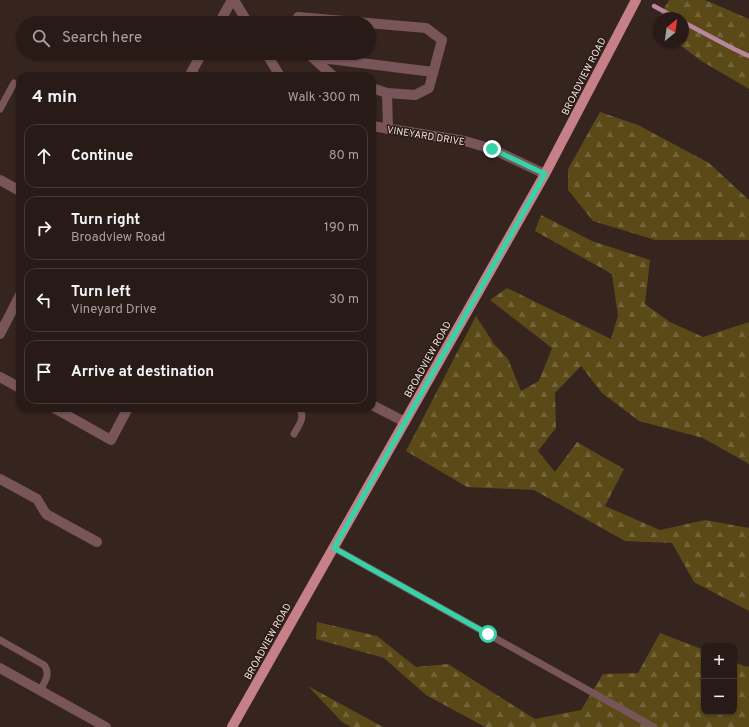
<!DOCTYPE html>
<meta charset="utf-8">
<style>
body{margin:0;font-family:Overpass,sans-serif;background:#302420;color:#f1f3f6}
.controls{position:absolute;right:12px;bottom:12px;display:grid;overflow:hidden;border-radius:8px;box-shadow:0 1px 3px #0004}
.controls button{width:36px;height:36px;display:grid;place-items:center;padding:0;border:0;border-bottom:1px solid #443936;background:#281b17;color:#f1f3f6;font:20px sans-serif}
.compass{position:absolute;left:653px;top:12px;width:36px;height:36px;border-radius:50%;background:#281b17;box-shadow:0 1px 3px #0004;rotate:29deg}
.stop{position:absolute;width:12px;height:12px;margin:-9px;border:3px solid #34d4a8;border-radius:50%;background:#fff}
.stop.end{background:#34d4a8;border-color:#fff;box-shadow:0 1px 4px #0008}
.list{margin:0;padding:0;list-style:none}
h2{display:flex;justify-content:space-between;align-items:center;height:52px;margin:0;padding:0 16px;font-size:17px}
h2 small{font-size:13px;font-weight:400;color:#a5a1a1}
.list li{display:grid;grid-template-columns:26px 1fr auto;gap:12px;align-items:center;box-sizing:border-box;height:64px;margin:0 8px 8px;padding:0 8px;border:1px solid #443936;border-radius:12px}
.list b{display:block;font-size:15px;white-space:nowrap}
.list p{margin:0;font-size:13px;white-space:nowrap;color:#a5a1a1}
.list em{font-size:13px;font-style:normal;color:#a5a1a1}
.icon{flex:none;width:22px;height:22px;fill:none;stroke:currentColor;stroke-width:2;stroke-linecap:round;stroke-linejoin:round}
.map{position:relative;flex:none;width:749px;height:727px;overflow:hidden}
.search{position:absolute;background:#281b17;box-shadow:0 1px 3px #0004;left:16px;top:16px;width:360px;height:44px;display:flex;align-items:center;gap:10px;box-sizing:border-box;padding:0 14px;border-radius:22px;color:#a5a1a1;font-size:15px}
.panel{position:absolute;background:#281b17;box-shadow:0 1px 3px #0004;left:16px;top:72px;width:360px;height:340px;border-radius:12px}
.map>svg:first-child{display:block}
.forest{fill:url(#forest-firs)}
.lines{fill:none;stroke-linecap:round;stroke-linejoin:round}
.stream{stroke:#b986a0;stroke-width:4.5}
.service{stroke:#785559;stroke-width:7}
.minor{stroke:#785559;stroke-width:10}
.primary{stroke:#c58088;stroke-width:10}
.route{stroke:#34d4a8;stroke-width:5}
.labels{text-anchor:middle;stroke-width:3;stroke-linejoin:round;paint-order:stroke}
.street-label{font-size:10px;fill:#eee2de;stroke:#2b1b15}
</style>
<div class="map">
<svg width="749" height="727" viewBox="0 0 749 727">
<defs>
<pattern id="forest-firs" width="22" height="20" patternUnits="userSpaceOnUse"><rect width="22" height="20" fill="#5b4a18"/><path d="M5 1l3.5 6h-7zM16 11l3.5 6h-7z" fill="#736439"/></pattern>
</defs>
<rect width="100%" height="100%" fill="#36241f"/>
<!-- forest -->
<g class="forest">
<path d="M669,0H705L749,19V89L703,62L676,42H683V18H659V29L654,26Z"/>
<path d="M600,112L638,125L709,163L749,200V240H655L593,221L568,190V169Z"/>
<path d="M541,215L592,241L650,260L645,304L670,322L703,337L749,322V464L703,438L639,421L602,393L581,366L555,393L556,428L538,451L555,472L577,442L624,469L605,506L660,530L705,520L749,528V611L694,582L672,543L625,541L534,490L467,487L406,451L476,316L494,344L508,359L521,391L539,381L552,348L490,300L507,288L611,339L618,316L612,274L535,231Z"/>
<path d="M317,622L377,636L416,667L448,664L535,719L581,710L603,674L638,673L660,633L704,650V712H734V662L747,667L749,666V727H485L426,695L384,658L316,639Z"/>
<path d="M308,686L383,727H351L342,722Z"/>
</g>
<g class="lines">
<!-- stream -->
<g class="stream">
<path d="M654,6L676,18"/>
<path d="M683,22L734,49L749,56"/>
</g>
<!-- service -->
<g class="service">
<path d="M0,109L14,83"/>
<path d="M294,434C299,425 306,417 299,408"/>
<path d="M334,548L654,727"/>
<path d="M0,640L44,665C51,674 45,681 40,691"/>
</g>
<!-- minor -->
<g class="minor">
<path d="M234,0L248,23"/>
<path d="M219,23L232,0"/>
<path d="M298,23V17L426,28L442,40L429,88L415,95L387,93L372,88"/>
<path d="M266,53L280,76"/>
<path d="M312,57L333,76"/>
<path d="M313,57L433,72"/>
<path d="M196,76L191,73L202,53"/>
<path d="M387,93L388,129"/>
<path d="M372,126L465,141L492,149L545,174"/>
<path d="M0,180L20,191"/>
<path d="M0,334L20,295"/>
<path d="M0,377L20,388"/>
<path d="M372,405L405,422"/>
<path d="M54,408L111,440L128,408"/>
<path d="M0,479L37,499L46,514L97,542"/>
<path d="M0,668L106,727"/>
</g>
<!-- primary -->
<path class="primary" d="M232,727L545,174L636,0"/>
</g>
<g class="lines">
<!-- route -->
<path class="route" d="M488,634L334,548L545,174L492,149"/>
</g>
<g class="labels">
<!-- street labels -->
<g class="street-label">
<text transform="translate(583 76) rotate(-63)" y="4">BROADVIEW ROAD</text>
<text transform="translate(426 135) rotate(9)" y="4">VINEYARD DRIVE</text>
<text transform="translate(427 359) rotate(-61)" y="4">BROADVIEW ROAD</text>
<text transform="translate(267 641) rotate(-61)" y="4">BROADVIEW ROAD</text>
</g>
</g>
</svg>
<div class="controls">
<button>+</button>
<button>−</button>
</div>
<svg class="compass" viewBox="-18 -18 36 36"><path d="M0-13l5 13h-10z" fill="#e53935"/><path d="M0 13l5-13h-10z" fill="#a5a1a1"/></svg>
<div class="stop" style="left:488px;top:634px"></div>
<div class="stop end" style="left:492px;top:149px"></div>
<div class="search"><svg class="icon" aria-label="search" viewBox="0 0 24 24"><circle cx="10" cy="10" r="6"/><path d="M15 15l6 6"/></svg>Search here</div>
<section class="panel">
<h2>4 min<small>Walk · 300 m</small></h2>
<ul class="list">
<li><svg class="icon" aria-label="ahead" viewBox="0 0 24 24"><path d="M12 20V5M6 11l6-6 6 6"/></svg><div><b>Continue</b></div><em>80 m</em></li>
<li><svg class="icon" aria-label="right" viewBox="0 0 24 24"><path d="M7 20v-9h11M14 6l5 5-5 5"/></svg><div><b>Turn right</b><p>Broadview Road</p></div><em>190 m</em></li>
<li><svg class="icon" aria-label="left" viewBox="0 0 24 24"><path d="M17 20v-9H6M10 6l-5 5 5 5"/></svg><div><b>Turn left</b><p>Vineyard Drive</p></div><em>30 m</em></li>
<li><svg class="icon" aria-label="arrive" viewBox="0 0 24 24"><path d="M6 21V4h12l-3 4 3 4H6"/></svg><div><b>Arrive at destination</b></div></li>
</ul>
</section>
</div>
